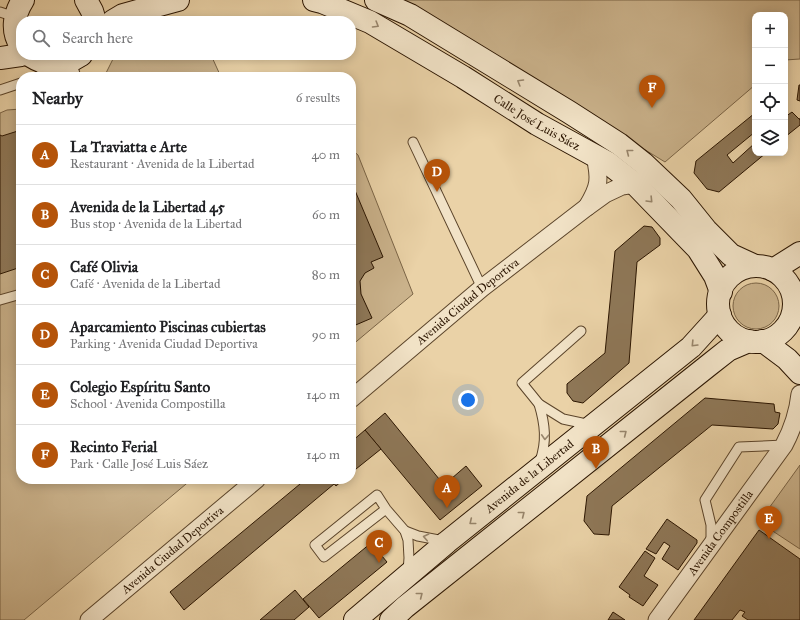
<!DOCTYPE html>
<meta charset="utf-8">
<style>
body{margin:0;font-family:"IM FELL Great Primer",serif;background:#f2f2f2;color:#202124}
.controls{position:absolute;right:12px;top:12px;display:grid;overflow:hidden;border-radius:8px;box-shadow:0 2px 10px #0003}
.controls button{width:36px;height:36px;display:grid;place-items:center;padding:0;border:0;border-bottom:1px solid #e0e0e0;background:#fff;color:#202124;font:20px sans-serif}
.you{position:absolute;left:468px;top:400px;width:14px;height:14px;margin:-10px;border:3px solid #fff;border-radius:50%;background:#1a73e8;box-shadow:0 0 0 6px #1a73e833}
.badge{display:grid;place-items:center;width:26px;height:26px;border-radius:50%;background:#b45309;color:#fff;font-size:13px;font-weight:700}
.pin{position:absolute;translate:-50% -33px;filter:drop-shadow(0 1px 2px #0008)}
.pin::after{content:'';position:absolute;top:21px;width:14px;height:12px;background:inherit;clip-path:polygon(0 0,100% 0,50% 100%)}
.list{margin:0;padding:0;list-style:none}
h2{display:flex;justify-content:space-between;align-items:center;height:52px;margin:0;padding:0 16px;font-size:17px}
h2 small{font-size:13px;font-weight:400;color:#757577}
.list li{display:grid;grid-template-columns:26px 1fr auto;gap:12px;align-items:center;box-sizing:border-box;height:60px;padding:0 16px;border-top:1px solid #e0e0e0}
.list b{display:block;font-size:15px;white-space:nowrap}
.list p{margin:0;font-size:13px;white-space:nowrap;color:#757577}
.list em{font-size:13px;font-style:normal;color:#757577}
.icon{flex:none;width:22px;height:22px;fill:none;stroke:currentColor;stroke-width:2;stroke-linecap:round;stroke-linejoin:round}
.map{position:relative;flex:none;width:800px;height:620px;overflow:hidden}
.search{position:absolute;background:#fff;box-shadow:0 2px 10px #0003;left:16px;top:16px;width:340px;height:44px;display:flex;align-items:center;gap:10px;box-sizing:border-box;padding:0 14px;border-radius:16px;color:#757577;font-size:15px}
.panel{position:absolute;background:#fff;box-shadow:0 2px 10px #0003;left:16px;top:72px;width:340px;height:412px;border-radius:16px}
.map>svg:first-child{display:block}
.green{fill:#cab28b;stroke:#7a6446}
.building{fill:#8e7757;stroke:#2b1500}
.lines{fill:none;stroke-linecap:round;stroke-linejoin:round}
.lane-casing{stroke:#5b442a;stroke-width:11}
.street-casing{stroke:#5b442a;stroke-width:19}
.secondary-casing{stroke:#2b1500;stroke-width:24}
.lane{stroke:#f1e2c6;stroke-width:9}
.street{stroke:#f1e2c6;stroke-width:17}
.secondary{stroke:#f1e2c6;stroke-width:22}
.oneway{stroke:#98866d}
.labels{text-anchor:middle;stroke-width:3;stroke-linejoin:round;paint-order:stroke}
.street-label{font-size:12px;fill:#2b1500;stroke:#f1e2c6}
</style>
<div class="map">
<svg width="800" height="620" viewBox="0 0 800 620">
<rect width="100%" height="100%" fill="#ead2a7"/>
<filter id="stains"><feTurbulence type="fractalNoise" baseFrequency=".005" numOctaves="4"/><feColorMatrix values="0 0 0 0 .2 0 0 0 0 .09 0 0 0 0 .02 0 0 0 .5 -.17"/></filter>
<radialGradient id="worn" r=".72"><stop offset=".6" stop-color="#630" stop-opacity="0"/><stop offset="1" stop-color="#630" stop-opacity=".3"/></radialGradient>
<!-- green -->
<g class="green">
<path d="M399,0H800V59L785,60V15H755V85L665,162Z"/>
<path d="M115,55H211L221,77H107L106,73Z"/>
<path d="M21,109V479H192L24,620H0V113L7,110Z"/>
<path d="M351,149L358,155L413,294L351,346Z"/>
<circle cx="756" cy="306" r="23"/>
<path d="M800,465V549L759,522Z"/>
</g>
<!-- building -->
<g class="building">
<path d="M799,85H800V101L797,100Z"/>
<path d="M792,112L800,120V118V125L785,137V117Z"/>
<path d="M755,113V132L727,155L733,163L755,143V153H766L719,192L707,189L694,173L696,161Z"/>
<path d="M21,130V267L0,274V135L2,136Z"/>
<path d="M351,181L383,257L371,262L374,268L365,273L360,281L361,294L372,318L351,327Z"/>
<path d="M644,226L652,227L660,238V245L637,262L629,363L583,403L573,401L567,393V384L605,353L615,251Z"/>
<path d="M705,398L774,404L775,412L780,413L778,424L773,429L712,425L612,506L609,535L594,534L584,521L587,496Z"/>
<path d="M385,413L444,485L466,466L482,486L440,520L365,430Z"/>
<path d="M365,430L381,449L351,473V442Z"/>
<path d="M306,479H330L334,484L184,610L170,592Z"/>
<path d="M330,479H344L336,486Z"/>
<path d="M667,519L697,540V543L678,570L662,559L670,546L664,542L656,554L646,549Z"/>
<path d="M759,530L800,559V620H748L742,616L745,612L740,610L732,620H694Z"/>
<path d="M371,543L387,562L319,618L303,599Z"/>
<path d="M645,551L655,558L644,576L658,585L643,606L629,597L630,595L619,587Z"/>
<path d="M295,590L309,607L294,620H260Z"/>
<path d="M613,612L625,620H608Z"/>
</g>
<g class="lines">
<defs>
<g id="lane">
<path d="M0,12L15,17"/>
<path d="M71,61L76,77"/>
<path d="M37,77L53,67"/>
<path d="M0,90L21,83"/>
<path d="M413,142L482,288"/>
<path d="M0,300L21,294"/>
<path d="M581,331L522,383L539,404L563,419L591,425"/>
<path d="M539,404C545,424 547,442 540,461"/>
<path d="M386,509L324,557L315,545L377,495L386,509L405,531L408,540L409,558L408,571"/>
<path d="M405,531L418,536L444,541"/>
<path d="M711,543V525L705,500L739,447L784,445"/>
</g>
<g id="street">
<path d="M587,207C600,186 600,179 595,156"/>
<path id="s1" d="M351,399L482,288L587,207L605,194L622,186L635,184"/>
<path id="s2" d="M89,620L257,479"/>
<path id="s3" d="M657,620L784,445C793,428 798,413 800,394"/>
</g>
<g id="secondary">
<path d="M86,0L92,11L95,21"/>
<path id="s4" d="M314,0L322,2L370,22L463,77L537,124L608,163L635,184L698,249L715,276L721,292"/>
<path d="M376,0L410,15L569,112L619,144L643,163L681,199L706,230L731,255L755,266"/>
<path d="M113,21L123,15L178,0"/>
<path d="M21,46C11,31 14,14 23,0"/>
<path d="M29,55C48,67 61,68 81,55"/>
<path d="M0,58L21,55"/>
<circle cx="756" cy="304" r="38"/>
<path d="M773,270L800,253"/>
<path d="M763,341L787,359L800,373"/>
<path id="s5" d="M355,620L447,542L691,347L720,315"/>
<path d="M391,620L405,607L709,365L728,350L749,341"/>
</g>
</defs>
<!-- lane casing -->
<use href="#lane" class="lane-casing"/>
<!-- street casing -->
<use href="#street" class="street-casing"/>
<!-- secondary casing -->
<use href="#secondary" class="secondary-casing"/>
<!-- lane -->
<use href="#lane" class="lane"/>
<!-- street -->
<use href="#street" class="street"/>
<!-- secondary -->
<use href="#secondary" class="secondary"/>
</g>
<!-- one-way arrows -->
<defs><path id="oneway-chevron" d="M-2-3.5L2.5 0L-2 3.5" fill="none" stroke-width="1.6" stroke-linecap="round" stroke-linejoin="round"/></defs>
<g class="oneway">
<use href="#oneway-chevron" transform="translate(376 25) rotate(31)"/>
<use href="#oneway-chevron" transform="translate(520 82) rotate(-149)"/>
<use href="#oneway-chevron" transform="translate(629 152) rotate(-142)"/>
<use href="#oneway-chevron" transform="translate(650 200) rotate(46)"/>
<use href="#oneway-chevron" transform="translate(694 344) rotate(134)"/>
<use href="#oneway-chevron" transform="translate(624 433) rotate(-38)"/>
<use href="#oneway-chevron" transform="translate(545 437) rotate(93)"/>
<use href="#oneway-chevron" transform="translate(522 514) rotate(-38)"/>
<use href="#oneway-chevron" transform="translate(472 522) rotate(141)"/>
<use href="#oneway-chevron" transform="translate(426 537) rotate(-168)"/>
<use href="#oneway-chevron" transform="translate(420 595) rotate(-38)"/>
</g>
<g class="labels">
<!-- street labels -->
<g class="street-label">
<text dy="4" stroke="none"><textPath href="#s4" startOffset="255">Calle José Luis Sáez</textPath></text>
<text dy="4" stroke="none"><textPath href="#s1" startOffset="152">Avenida Ciudad Deportiva</textPath></text>
<text dy="4" stroke="none"><textPath href="#s5" startOffset="226">Avenida de la Libertad</textPath></text>
<text dy="4" stroke="none"><textPath href="#s3" startOffset="108">Avenida Compostilla</textPath></text>
<text dy="4" stroke="none"><textPath href="#s2" startOffset="109">Avenida Ciudad Deportiva</textPath></text>
</g>
</g>
<rect width="100%" height="100%" filter="url(#stains)"/>
<rect width="100%" height="100%" fill="url(#worn)"/>
</svg>
<div class="controls">
<button>+</button>
<button>−</button>
<button><svg class="icon" aria-label="locate" viewBox="0 0 24 24"><circle cx="12" cy="12" r="6"/><path d="M12 2v4M12 18v4M2 12h4M18 12h4"/></svg></button>
<button><svg class="icon" aria-label="layers" viewBox="0 0 24 24"><path d="M12 4l9 5-9 5-9-5zM3 14l9 5 9-5"/></svg></button>
</div>
<div class="you"></div>
<div class="pin badge" style="left:447px;top:508px">A</div>
<div class="pin badge" style="left:596px;top:469px">B</div>
<div class="pin badge" style="left:379px;top:563px">C</div>
<div class="pin badge" style="left:437px;top:192px">D</div>
<div class="pin badge" style="left:769px;top:539px">E</div>
<div class="pin badge" style="left:652px;top:108px">F</div>
<div class="search"><svg class="icon" aria-label="search" viewBox="0 0 24 24"><circle cx="10" cy="10" r="6"/><path d="M15 15l6 6"/></svg>Search here</div>
<section class="panel">
<h2>Nearby<small>6 results</small></h2>
<ul class="list">
<li><span class="badge">A</span><div><b>La Traviatta e Arte</b><p>Restaurant · Avenida de la Libertad</p></div><em>40 m</em></li>
<li><span class="badge">B</span><div><b>Avenida de la Libertad 45</b><p>Bus stop · Avenida de la Libertad</p></div><em>60 m</em></li>
<li><span class="badge">C</span><div><b>Café Olivia</b><p>Café · Avenida de la Libertad</p></div><em>80 m</em></li>
<li><span class="badge">D</span><div><b>Aparcamiento Piscinas cubiertas</b><p>Parking · Avenida Ciudad Deportiva</p></div><em>90 m</em></li>
<li><span class="badge">E</span><div><b>Colegio Espíritu Santo</b><p>School · Avenida Compostilla</p></div><em>140 m</em></li>
<li><span class="badge">F</span><div><b>Recinto Ferial</b><p>Park · Calle José Luis Sáez</p></div><em>140 m</em></li>
</ul>
</section>
</div>
